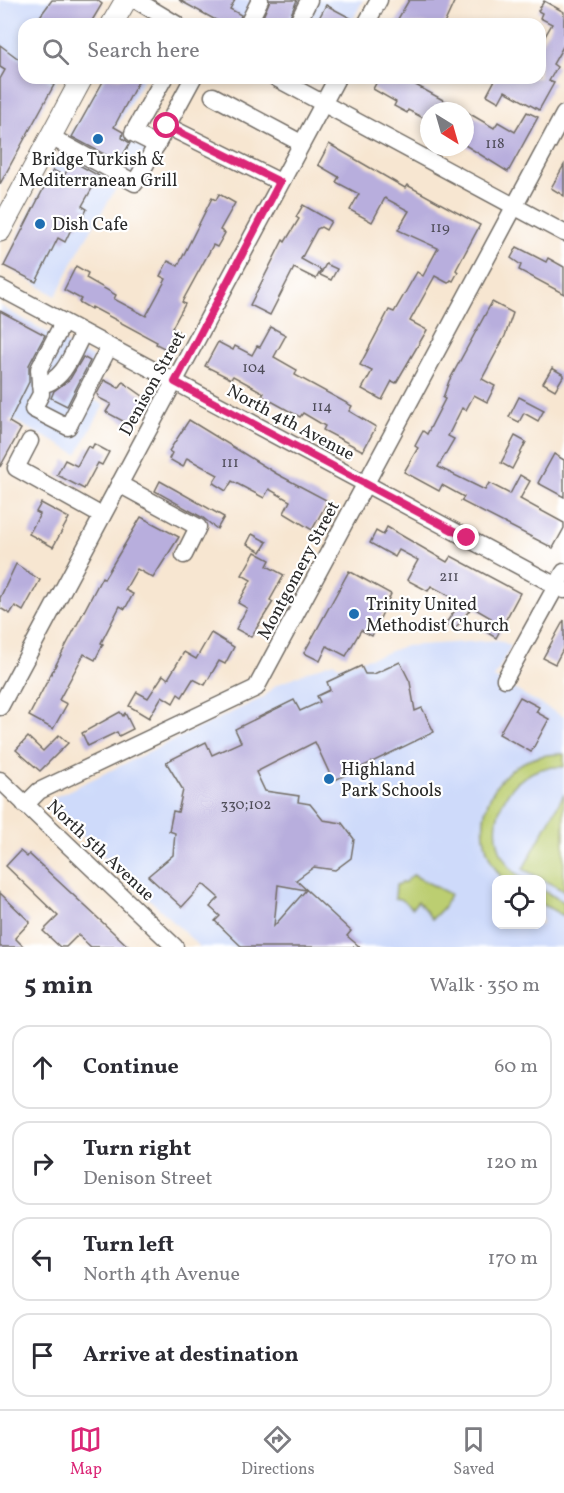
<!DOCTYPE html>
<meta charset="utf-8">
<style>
body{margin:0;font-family:Vollkorn,serif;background:#f2f2f3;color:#2b2b33}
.controls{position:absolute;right:18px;bottom:18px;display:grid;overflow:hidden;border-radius:12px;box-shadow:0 3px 9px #0003}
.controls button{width:54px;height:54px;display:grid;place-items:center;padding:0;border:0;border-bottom:2px solid #e1e1e2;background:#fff;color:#2b2b33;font:30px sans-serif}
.compass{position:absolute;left:420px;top:102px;width:54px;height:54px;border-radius:50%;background:#fff;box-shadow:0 3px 9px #0003;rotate:143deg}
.stop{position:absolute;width:18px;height:18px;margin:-14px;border:4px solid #db2777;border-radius:50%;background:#fff}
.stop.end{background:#db2777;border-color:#fff;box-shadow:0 2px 6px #0008}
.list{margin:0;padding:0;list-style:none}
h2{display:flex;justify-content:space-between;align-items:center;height:78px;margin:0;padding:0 24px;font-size:26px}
h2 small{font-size:20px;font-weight:400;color:#7c7c81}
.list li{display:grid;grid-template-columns:39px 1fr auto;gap:18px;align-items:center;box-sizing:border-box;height:84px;margin:0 12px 12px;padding:0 12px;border:2px solid #e1e1e2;border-radius:18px}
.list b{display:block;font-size:22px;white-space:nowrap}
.list p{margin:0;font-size:20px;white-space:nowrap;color:#7c7c81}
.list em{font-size:20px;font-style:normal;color:#7c7c81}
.icon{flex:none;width:33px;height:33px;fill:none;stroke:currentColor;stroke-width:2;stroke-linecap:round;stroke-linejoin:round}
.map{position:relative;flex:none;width:564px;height:947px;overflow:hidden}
.search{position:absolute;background:#fff;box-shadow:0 3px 9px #0003;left:18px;right:18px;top:18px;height:66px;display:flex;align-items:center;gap:15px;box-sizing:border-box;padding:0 21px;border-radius:18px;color:#7c7c81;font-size:22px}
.sheet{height:462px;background:#fff}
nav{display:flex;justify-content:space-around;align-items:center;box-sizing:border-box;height:84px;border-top:2px solid #e1e1e2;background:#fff;font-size:16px;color:#7c7c81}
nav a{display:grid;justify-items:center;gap:3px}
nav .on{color:#db2777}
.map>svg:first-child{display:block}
.built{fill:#cedafa;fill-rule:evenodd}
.green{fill:#bcce71;stroke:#747c4e;stroke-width:1.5}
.building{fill:#b8aedd;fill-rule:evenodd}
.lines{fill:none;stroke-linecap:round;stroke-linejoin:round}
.minor-casing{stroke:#726c65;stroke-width:19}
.major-casing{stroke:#726c65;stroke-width:23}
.minor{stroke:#fff;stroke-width:16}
.major{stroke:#fff;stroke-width:21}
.route{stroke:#db2777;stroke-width:8}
.poi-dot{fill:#1f6fb2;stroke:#fff;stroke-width:2}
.labels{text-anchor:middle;stroke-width:4.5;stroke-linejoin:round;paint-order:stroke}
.number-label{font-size:15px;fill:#4e4c58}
.poi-label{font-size:18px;fill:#2b2b2b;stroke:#fff;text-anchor:start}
.street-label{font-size:18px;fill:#2b2b2b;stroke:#fff}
</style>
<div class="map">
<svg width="564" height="947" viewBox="0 0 564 947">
<rect width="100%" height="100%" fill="#fff"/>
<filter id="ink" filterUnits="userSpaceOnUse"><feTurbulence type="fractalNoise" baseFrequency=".0167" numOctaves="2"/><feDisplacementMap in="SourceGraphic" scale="12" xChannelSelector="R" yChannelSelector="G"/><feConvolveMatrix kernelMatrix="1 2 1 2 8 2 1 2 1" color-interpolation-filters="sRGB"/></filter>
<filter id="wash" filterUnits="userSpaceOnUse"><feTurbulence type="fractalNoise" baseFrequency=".008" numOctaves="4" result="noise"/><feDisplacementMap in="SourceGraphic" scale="24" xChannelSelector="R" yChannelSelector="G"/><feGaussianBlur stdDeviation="1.35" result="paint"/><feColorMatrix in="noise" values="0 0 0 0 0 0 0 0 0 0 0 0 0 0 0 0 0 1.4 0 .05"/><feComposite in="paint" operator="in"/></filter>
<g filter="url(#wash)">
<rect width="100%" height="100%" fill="#f7e6d1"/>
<!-- built -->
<g class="built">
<path d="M0,0H97L102,4L90,24H24V78H58L0,185Z"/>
<path d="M178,0H363L351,24H221Z"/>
<path d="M103,78H144L116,128L152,154L135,183L123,177L79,250L56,296L4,265L56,159Z"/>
<path d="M0,306L93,358L91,362L104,368L89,397L104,405L77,454L0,413Z"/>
<path d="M499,640L511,646L494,678L564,717V947H200L50,805L53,798L264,697L276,685L309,671L334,662L338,666L378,656L404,646ZM496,880H542V924H496Z"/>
</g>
<!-- green -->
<g class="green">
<path d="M564,754V767C501,762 471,843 523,879H503C459,827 494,751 564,754Z"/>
<path d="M564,794V891L523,869Z"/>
<path d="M413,875L450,894L444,907L432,919L418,901L412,908L401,899L395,898L396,885L405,882Z"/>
<path d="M542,890L564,902V916L542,904Z"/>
</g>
<g id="blocks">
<!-- building -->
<g class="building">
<path d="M52,0H97L102,4L90,24H44L38,19Z"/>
<path d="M179,0H235L230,9L241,15L238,24H223Z"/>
<path d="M270,0H297L287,24H260Z"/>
<path d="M409,0H455L444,24H395Z"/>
<path d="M544,1L564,12V45L553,64L557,67L549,81L554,83L539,110L505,91L499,102L487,95L496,78H540V45L552,24L540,18L542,13L538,11Z"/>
<path d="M326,5L356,21V24H316Z"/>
<path d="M0,45L24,63V78H44L54,85L0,184V79L5,70L0,67Z"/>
<path d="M105,78H140L114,127L123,132L122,138L130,143L119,162L72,137Z"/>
<path d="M379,78H403L463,111H429V121L408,110L407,113L394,106L396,102L373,89Z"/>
<path d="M465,111L494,128L498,122L515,132L527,112L538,117L508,172L465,145Z"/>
<path d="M329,144L405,188L407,185L480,225L456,270L458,272L453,281L451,280L448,283L435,276L410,321L427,330L396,383L392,381L382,400L362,389L372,371L360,365L389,310L394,312L417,272L423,276L438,248L398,230L409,211L385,198L372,222L350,210L359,194L336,182L339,177L318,165Z"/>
<path d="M72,161L99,176L82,206L87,209L78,227L73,225L65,242L58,238L36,282L4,266L53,170L64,176Z"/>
<path d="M564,165V196L551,188Z"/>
<path d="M219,194L235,203L220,230L225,233L217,247L213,245L182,302L185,304L172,328L178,331L168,350L156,344L157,342L92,307L91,309L79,302L81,299L64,290L76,266L88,273L86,278L116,295L114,299L146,316L166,279L160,276L168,261L178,266L212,198L216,200Z"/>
<path d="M303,205L331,221L326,230L321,227L317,229L301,259L321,270L316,279L294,268L270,315L250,305L283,240L285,242L299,219L296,217Z"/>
<path d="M517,247L546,262L548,258L564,267V294L519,270L521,265L511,258Z"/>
<path d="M326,264L337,269L331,280L320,275Z"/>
<path d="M492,302L513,313L505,336L482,379L495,386L487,402L474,395L466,410L462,408L448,436L454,439L438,467L485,490L489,483L510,494L520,475L530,481L520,499L564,523V528L553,548L461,501L464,497L442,485L439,491L404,472L418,448L415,446L423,431L427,434L445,399L443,398L449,381Z"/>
<path d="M0,311L45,335L29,365V382L9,422L21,429L0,467Z"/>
<path d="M271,327L286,335L274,357L297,370L295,375L352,406L349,411L376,427L363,451L323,430L325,426L303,413L300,417L262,396L264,393L233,376L231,379L205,366L218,342L233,350L235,346L252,355L257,346L260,347Z"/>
<path d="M83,357L90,361L67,406L51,398L54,391L70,379Z"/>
<path d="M552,368L564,375L555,390L543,383Z"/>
<path d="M104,380L119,388L123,382L147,399L132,426L106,412L111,404L99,398L97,394Z"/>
<path d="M519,397L544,410L538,421L524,413L519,422L509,417Z"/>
<path d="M189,420L277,474L328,501L312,530L284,513L290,501L269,489L264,498L232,481L226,491L213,483L218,475L187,458L183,467L169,459L172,453L169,451Z"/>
<path d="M515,436L526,442L512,469L501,463Z"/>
<path d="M94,444L109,452L102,465L98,463L84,489L57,475L65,460L77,466L88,446L92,448Z"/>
<path d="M554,454L564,460V497L538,483Z"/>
<path d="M160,481L224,517L217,529L203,518L155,491Z"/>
<path d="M41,503L69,518L53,547L29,534L40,514L36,512Z"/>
<path d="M141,517L179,537L153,578L137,569L125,590L133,594L125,609L120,606L101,643L103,644L95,660L84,654L59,700L67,704L53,729L29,716L102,577L104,579Z"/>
<path d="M387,527L447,562L451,556L520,593L496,638L483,630L491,618L472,607L454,630L446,623L461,602L431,586L428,591L407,580L418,560L399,550L395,557L370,543L376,531L383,535Z"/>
<path d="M252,534L267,542L261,552L247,544Z"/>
<path d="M255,552L270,560L267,566L284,575L270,600L273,602L251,637L236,629L247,608L238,603L251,580L242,575Z"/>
<path d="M16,564L40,580L23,611L15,606L10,614L0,608V598Z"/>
<path d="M349,571L391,594L372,636L361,630L346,656L327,646L320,661L304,653Z"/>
<path d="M564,620V647L555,664L543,658Z"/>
<path d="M211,633L234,647L225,664L219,661L205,685L193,679L182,697L178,694L173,703L162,696L149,718L129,706L137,692L148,698L163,675L168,679L184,652L196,659Z"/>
<path d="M400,662L410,682L415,711L422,708L434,732L333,781L315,742L256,772L265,791L299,796L298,802L310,804L323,820L342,823L354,839L351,858L335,870L314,867L296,880L351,931L347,936L360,947H242L215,921L220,916L210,907L219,898L203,884L182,907L148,876L173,855L175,833L169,831L173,811L178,812L183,790L166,762L206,742L212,755L241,742L235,729L294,700L300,711L320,702L317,696L330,690L327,682L361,666L365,674H374ZM278,885L306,890L274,926Z"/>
<path d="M520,697L539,707L536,712L549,719L531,752L499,734Z"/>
<path d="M120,712L123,716L125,713L133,729L119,736L117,732L88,746L82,733Z"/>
<path d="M59,735L68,743L40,771L16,750L28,737L43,751Z"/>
<path d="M20,851L27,857L29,854L129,947H91L78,935L66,947H60L43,931L58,916L6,866Z"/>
<path d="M0,893L30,922L15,938L24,947H0Z"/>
</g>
</g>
</g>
<g filter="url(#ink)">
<use href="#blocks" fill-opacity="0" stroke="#726c65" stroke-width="1.5"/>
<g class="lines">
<defs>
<g id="minor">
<path d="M136,0L176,24"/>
<path d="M248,24L260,0"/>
<path d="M297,24L309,0"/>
<path d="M366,24L379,0"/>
<path d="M193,78L167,126L280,182"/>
<path d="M276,78L564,233"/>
<path d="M213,96L301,143"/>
<path d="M49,136L135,183L167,126"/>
<path d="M157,145L133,133L164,78"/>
<path d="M0,288L564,590"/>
<path d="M63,323L39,369L41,394L33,409L68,427L109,347"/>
<path d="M40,385C64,382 73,352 83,333"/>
<path d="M30,441L16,468L102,516"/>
<path d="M119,484L198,527L184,555"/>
<path d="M505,679L564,572"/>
<path d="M0,707L337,78"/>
<path d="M0,780L175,947"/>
<path d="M25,805L39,791L256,688L564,114"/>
</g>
<g id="major">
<path d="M112,24L126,0"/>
<path d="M0,231L82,78"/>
</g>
</defs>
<!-- minor casing -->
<use href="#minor" class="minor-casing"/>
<!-- major casing -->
<use href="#major" class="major-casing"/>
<!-- minor -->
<use href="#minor" class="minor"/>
<!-- major -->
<use href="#major" class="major"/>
</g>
</g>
<g class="lines" filter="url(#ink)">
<!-- route -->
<path class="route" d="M167,126L280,182L175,382L467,538"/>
</g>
<!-- markers -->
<g class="poi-dot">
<circle cx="98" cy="139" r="6"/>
<circle cx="40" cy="224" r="6"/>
<circle cx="354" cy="614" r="6"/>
<circle cx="329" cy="779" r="6"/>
</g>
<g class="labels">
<!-- number labels -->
<g class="number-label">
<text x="495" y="148">118</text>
<text x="440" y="232">119</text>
<text x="254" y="372">104</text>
<text x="322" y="411">114</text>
<text x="230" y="467">111</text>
<text x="449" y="581">211</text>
<text x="246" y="809">330;102</text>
</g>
<!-- poi labels -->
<g class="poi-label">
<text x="98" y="165" text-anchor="middle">Bridge Turkish &amp;<tspan x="98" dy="21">Mediterranean Grill</tspan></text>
<text x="52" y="230">Dish Cafe</text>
<text x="366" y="610">Trinity United<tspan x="366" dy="21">Methodist Church</tspan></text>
<text x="341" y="775">Highland<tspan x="341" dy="21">Park Schools</tspan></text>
</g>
<!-- street labels -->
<g class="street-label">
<text transform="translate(152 383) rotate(-61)" y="6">Denison Street</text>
<text transform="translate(291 422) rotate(28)" y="6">North 4th Avenue</text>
<text transform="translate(298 570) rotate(-62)" y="6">Montgomery Street</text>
<text transform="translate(101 850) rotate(43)" y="6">North 5th Avenue</text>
</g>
</g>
</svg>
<div class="controls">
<button><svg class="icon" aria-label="locate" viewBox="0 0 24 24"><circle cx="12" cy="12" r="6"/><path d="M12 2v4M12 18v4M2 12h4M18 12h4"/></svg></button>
</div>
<svg class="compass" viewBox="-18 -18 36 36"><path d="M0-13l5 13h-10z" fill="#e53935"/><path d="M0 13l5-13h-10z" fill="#7c7c81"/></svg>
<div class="stop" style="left:167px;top:126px"></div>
<div class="stop end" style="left:467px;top:538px"></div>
<div class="search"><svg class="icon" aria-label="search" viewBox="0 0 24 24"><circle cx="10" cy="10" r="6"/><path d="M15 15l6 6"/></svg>Search here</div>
</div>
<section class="sheet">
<h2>5 min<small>Walk · 350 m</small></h2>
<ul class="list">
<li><svg class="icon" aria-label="ahead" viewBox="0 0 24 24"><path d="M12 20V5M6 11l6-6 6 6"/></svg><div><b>Continue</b></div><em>60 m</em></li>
<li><svg class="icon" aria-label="right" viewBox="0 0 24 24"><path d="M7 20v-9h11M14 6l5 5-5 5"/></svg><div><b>Turn right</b><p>Denison Street</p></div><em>120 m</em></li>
<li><svg class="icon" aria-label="left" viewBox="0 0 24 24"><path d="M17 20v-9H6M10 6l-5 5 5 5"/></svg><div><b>Turn left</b><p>North 4th Avenue</p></div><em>170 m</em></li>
<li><svg class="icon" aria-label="arrive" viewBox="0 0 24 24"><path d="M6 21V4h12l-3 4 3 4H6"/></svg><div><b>Arrive at destination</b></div></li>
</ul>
</section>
<nav>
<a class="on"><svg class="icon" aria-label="map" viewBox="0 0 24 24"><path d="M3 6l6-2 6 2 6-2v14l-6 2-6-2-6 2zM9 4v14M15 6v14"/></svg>Map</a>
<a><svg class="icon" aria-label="directions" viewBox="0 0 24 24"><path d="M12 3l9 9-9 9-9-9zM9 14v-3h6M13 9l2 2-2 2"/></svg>Directions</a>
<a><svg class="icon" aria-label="saved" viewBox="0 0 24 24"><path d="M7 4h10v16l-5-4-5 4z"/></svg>Saved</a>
</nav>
